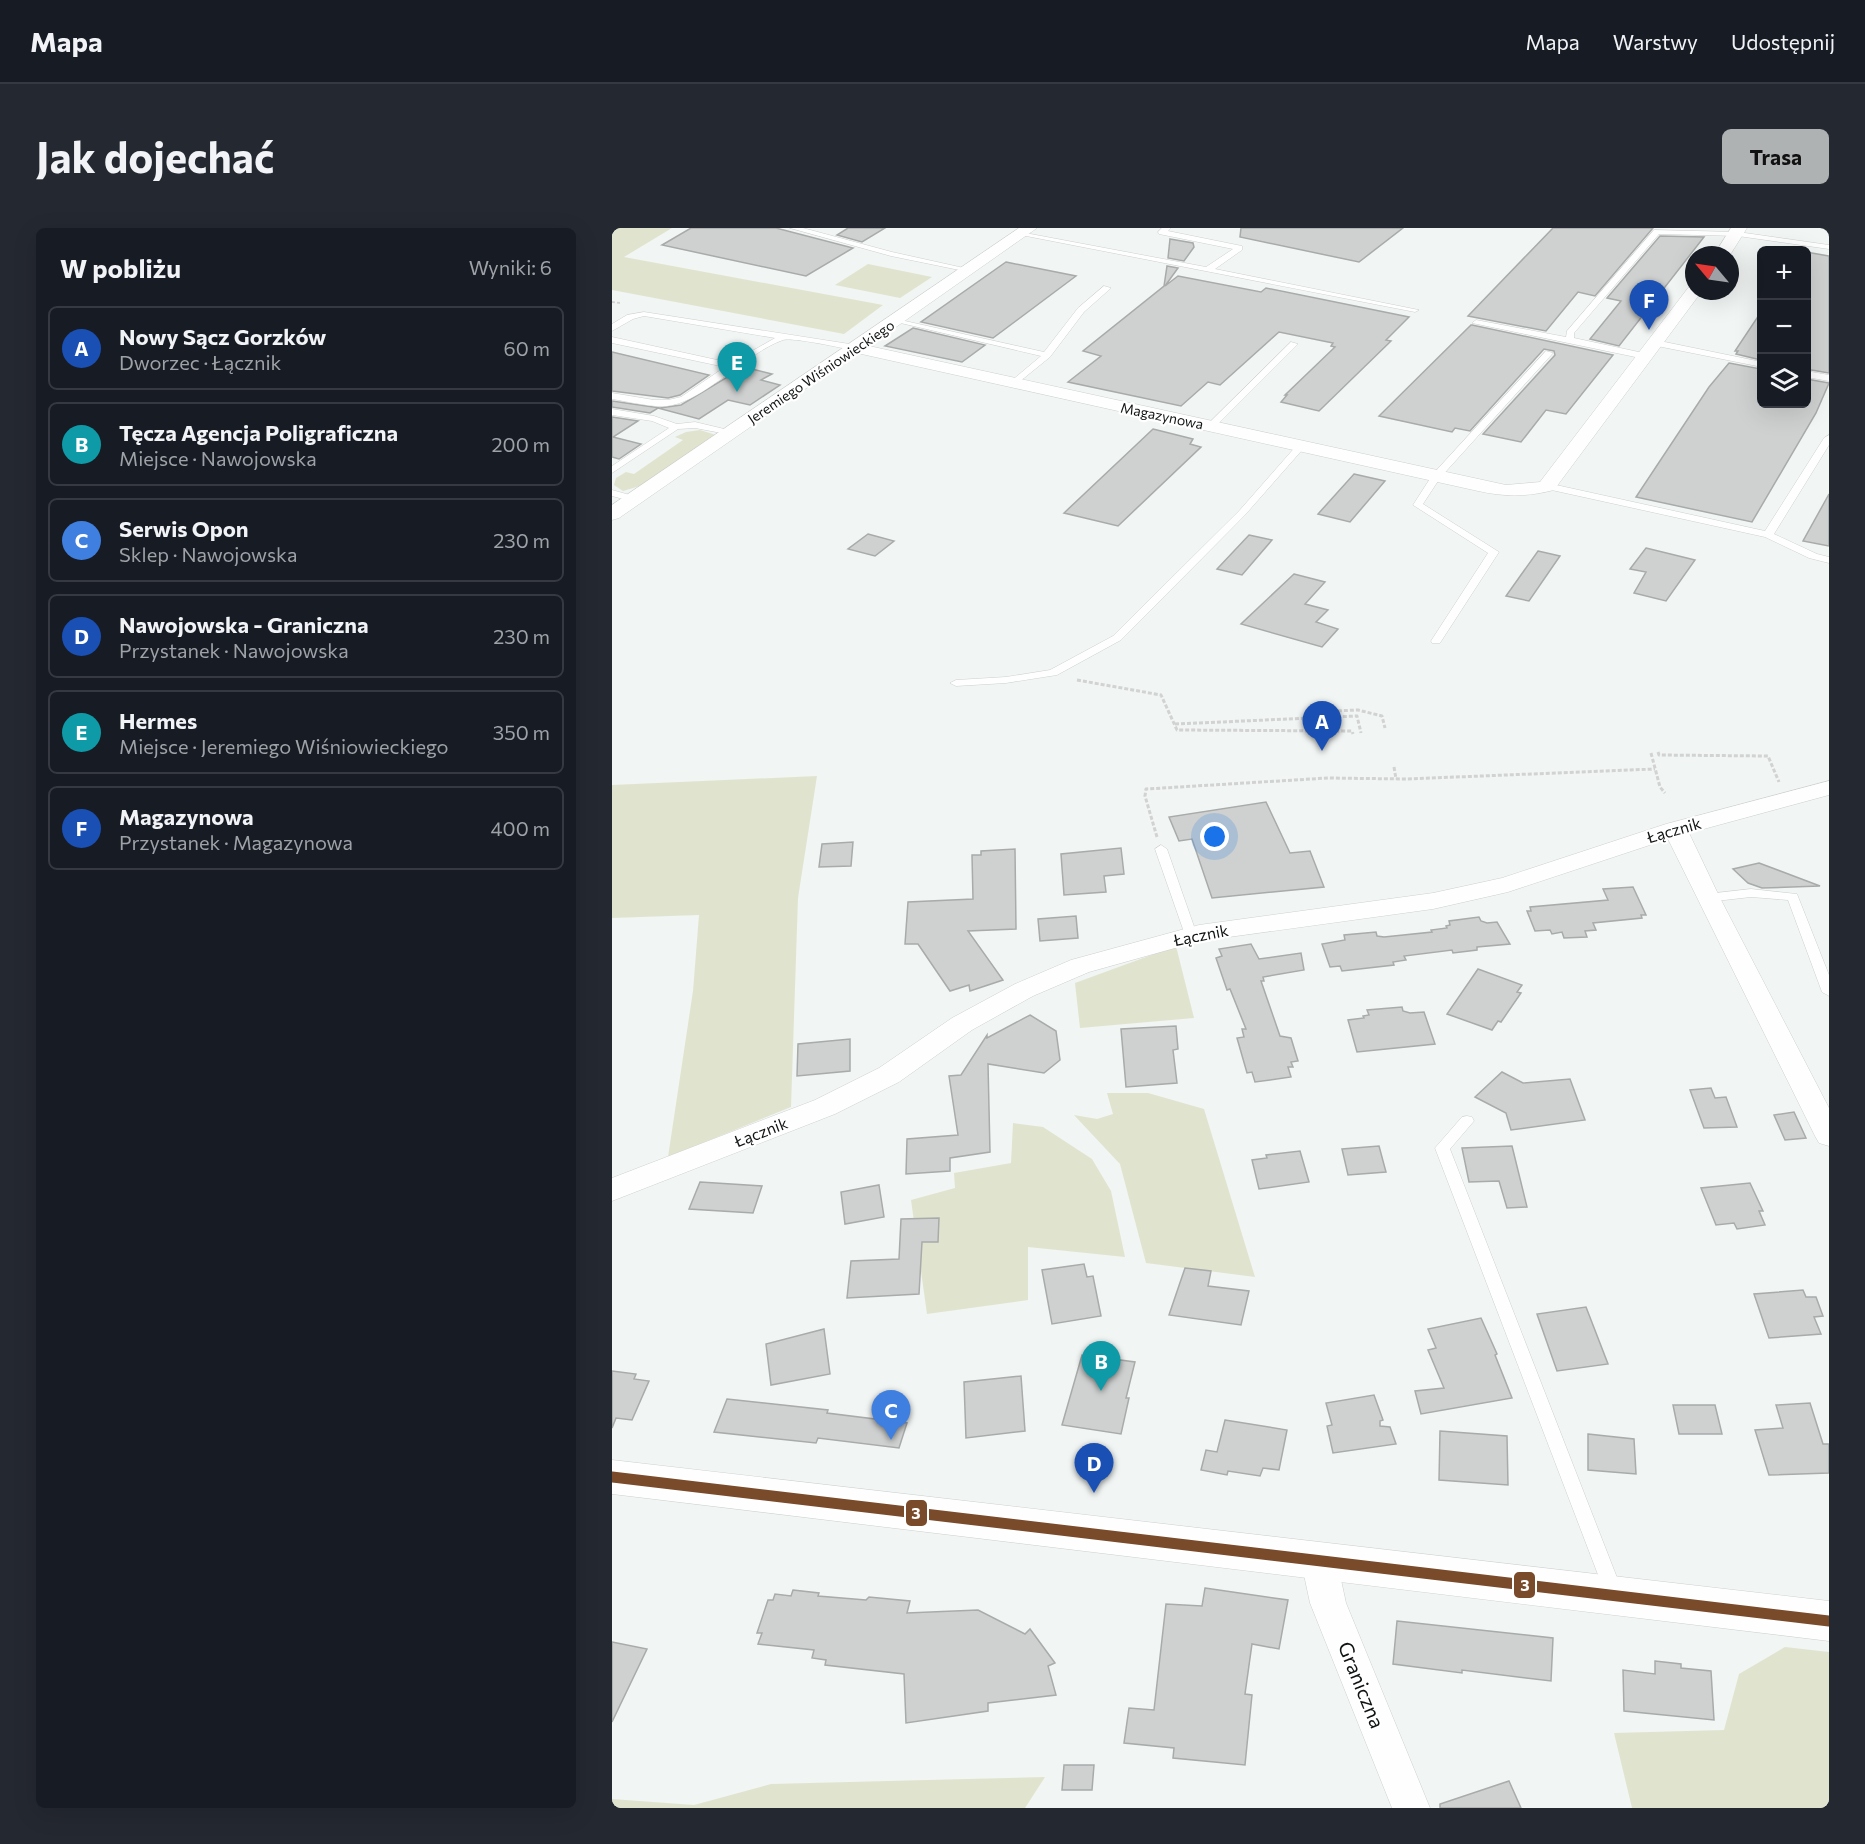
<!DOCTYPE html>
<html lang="pl">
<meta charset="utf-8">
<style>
body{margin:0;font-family:Commissioner,sans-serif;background:#242831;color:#f1f3f6}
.controls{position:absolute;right:18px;top:18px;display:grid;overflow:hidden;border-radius:9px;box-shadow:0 6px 24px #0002}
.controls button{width:54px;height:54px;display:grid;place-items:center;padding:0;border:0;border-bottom:2px solid #363941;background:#171b24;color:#f1f3f6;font:30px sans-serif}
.compass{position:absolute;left:1073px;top:18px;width:54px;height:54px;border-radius:50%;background:#171b24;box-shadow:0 6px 24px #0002;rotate:299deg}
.you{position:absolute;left:603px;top:609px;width:21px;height:21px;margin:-15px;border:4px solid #fff;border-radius:50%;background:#1a73e8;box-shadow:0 0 0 9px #1a73e833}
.badge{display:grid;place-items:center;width:39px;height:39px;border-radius:50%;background:#afb2b3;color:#fff;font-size:20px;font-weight:700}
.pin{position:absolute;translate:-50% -50px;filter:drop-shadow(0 2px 3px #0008)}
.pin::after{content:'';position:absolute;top:32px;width:21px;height:18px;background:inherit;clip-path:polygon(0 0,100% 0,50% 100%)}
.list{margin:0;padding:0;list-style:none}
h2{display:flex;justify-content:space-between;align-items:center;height:78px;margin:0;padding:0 24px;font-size:26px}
h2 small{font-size:20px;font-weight:400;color:#9ea1a6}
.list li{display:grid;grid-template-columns:39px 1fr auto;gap:18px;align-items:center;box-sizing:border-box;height:84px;margin:0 12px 12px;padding:0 12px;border:2px solid #363941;border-radius:9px}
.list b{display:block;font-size:22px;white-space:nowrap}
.list p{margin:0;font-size:20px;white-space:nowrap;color:#9ea1a6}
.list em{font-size:20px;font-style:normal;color:#9ea1a6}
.icon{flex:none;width:33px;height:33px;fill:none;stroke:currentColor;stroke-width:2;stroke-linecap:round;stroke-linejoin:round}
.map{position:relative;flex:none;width:1217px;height:1580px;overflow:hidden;border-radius:9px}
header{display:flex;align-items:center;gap:36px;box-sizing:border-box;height:84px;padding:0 30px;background:#171b24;border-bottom:2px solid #363941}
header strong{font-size:28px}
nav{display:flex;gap:33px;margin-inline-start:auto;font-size:21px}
.intro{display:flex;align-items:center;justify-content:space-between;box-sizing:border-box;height:144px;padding:0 36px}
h1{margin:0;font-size:42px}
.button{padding:15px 27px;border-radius:9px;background:#afb2b3;color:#111;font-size:21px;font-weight:700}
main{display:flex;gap:36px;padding:0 36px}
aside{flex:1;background:#171b24;border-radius:9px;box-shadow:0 6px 24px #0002}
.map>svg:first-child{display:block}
.green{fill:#e0e4ce}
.building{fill:#cfd1d0;stroke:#a8abaa;stroke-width:1.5}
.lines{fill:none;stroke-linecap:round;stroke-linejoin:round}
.service-casing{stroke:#cdd0cf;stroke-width:1}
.minor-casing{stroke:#cdd0cf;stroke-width:1}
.tertiary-casing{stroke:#cdd0cf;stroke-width:1}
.path-far1{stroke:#d2d2d2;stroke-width:2;stroke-dasharray:3 2;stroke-linecap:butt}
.path{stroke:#d2d2d2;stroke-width:3;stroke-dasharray:4 2;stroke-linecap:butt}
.service{fill:#fdfefd;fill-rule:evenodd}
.minor{fill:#fdfefd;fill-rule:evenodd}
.tertiary{fill:#fdfefd;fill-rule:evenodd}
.bus-1-casing{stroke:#fff;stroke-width:16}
.bus-1{stroke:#7a4b2a;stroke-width:11}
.labels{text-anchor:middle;stroke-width:4.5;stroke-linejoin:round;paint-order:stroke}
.far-street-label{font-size:14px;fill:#111313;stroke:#fff}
.street-label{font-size:16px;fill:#111313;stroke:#fff}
.near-street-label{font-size:20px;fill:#111313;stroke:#fff}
.line-badge{stroke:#fff;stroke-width:2}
.badge-label{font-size:16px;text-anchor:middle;font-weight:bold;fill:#fff}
</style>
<header>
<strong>Mapa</strong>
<nav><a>Mapa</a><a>Warstwy</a><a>Udostępnij</a></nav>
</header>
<div class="intro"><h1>Jak dojechać</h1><a class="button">Trasa</a></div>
<main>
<aside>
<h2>W pobliżu<small>Wyniki: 6</small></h2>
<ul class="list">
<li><span class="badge" style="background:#1a4fb4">A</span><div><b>Nowy Sącz Gorzków</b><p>Dworzec · Łącznik</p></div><em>60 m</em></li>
<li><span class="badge" style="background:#0f9aa8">B</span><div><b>Tęcza Agencja Poligraficzna</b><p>Miejsce · Nawojowska</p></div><em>200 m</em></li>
<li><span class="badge" style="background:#3f7fe0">C</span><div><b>Serwis Opon</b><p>Sklep · Nawojowska</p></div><em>230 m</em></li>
<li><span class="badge" style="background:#1a4fb4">D</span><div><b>Nawojowska - Graniczna</b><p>Przystanek · Nawojowska</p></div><em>230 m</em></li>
<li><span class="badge" style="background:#0f9aa8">E</span><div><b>Hermes</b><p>Miejsce · Jeremiego Wiśniowieckiego</p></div><em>350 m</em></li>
<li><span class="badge" style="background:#1a4fb4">F</span><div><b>Magazynowa</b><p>Przystanek · Magazynowa</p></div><em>400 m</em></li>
</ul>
</aside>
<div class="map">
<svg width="1217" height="1580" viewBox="0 0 1217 1580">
<rect width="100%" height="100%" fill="#f1f5f4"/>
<!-- green -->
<g class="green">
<path d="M0,0H60L12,29L271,77L232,106L0,62Z"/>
<path d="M256,36L320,49L288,70L223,57Z"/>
<path d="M88,202L104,207L38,255L11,263L2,257L4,250L14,244L22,246L71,212L63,209L74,204Z"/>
<path d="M205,548L186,670L179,879L56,929L81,763L87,687L0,690V557Z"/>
<path d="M564,718L582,790L468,800L463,755Z"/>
<path d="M495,865H536L592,881L643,1049L534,1035L508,936L462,887L485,891L501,886Z"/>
<path d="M401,895L431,899L480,931L499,963L513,1029L416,1019V1072L315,1086L299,972L343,960L342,945L399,935Z"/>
<path d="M1173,1419L1217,1424V1580H1020L1002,1505L1112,1502L1127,1446Z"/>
<path d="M433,1549L413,1580H0V1571L82,1577L159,1556Z"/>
</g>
<!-- building -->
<g class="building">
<path d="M79,0H164L241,20L194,48L50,17Z"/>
<path d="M236,0H273L250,14L225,7Z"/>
<path d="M629,0H791L747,34L628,9Z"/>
<path d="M941,0H1041L983,68L966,64L934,103L856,88Z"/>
<path d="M1048,8L1092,9L1007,118L978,111L1009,73L995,70Z"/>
<path d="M558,11L581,15L582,19L572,33L556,30Z"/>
<path d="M1194,24L1217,28V145L1194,141Z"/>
<path d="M394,34L464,48L381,110L309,94Z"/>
<path d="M555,38L566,40L553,58L566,48L649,64L654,60L797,89L774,112L779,113L707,183L669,174L675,167H673L723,119L719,118L721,115L667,104L608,157L596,154L569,178L456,154L489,128L471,123L552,58Z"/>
<path d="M1149,84V132L1124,126L1126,123H1123Z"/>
<path d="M859,97H860L1001,127L954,186L934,182L909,214L871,206L943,127L942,123L932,121L858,203L843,200L840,204L767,188Z"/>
<path d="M301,100L373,117L350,134L273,118Z"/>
<path d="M0,124L97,147L68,167L56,170L0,163Z"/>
<path d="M1117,135L1149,141V176H1194V151L1217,155L1204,185L1140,294L1024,269L1097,159Z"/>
<path d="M132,139L160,146L149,152L168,157L138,177L116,172L87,191L46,180L38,185L0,179V173L48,180L69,177Z"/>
<path d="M0,189L26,193L1,209L29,216L7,231L0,229Z"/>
<path d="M541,201L581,211L578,216L589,219L506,298L452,285Z"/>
<path d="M742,246L773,253L738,294L706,286Z"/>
<path d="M1217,266V318L1191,313Z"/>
<path d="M256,306L282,313L263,328L236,321Z"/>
<path d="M637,307L660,312L630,347L605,341Z"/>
<path d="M1034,320L1083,332L1054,373L1022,365L1034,344L1018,341Z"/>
<path d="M926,323L948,328L917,373L894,368Z"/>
<path d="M682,346L713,354L693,376L716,382L704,394L726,401L710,419L629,396Z"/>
<path d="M654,574L678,625L698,623L712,659L600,670L580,611L567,613L557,589Z"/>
<path d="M241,614L239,638L207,639L210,616Z"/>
<path d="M509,620L512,646L492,648L494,664L452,667L449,626Z"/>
<path d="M403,621L404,701L356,703L391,752L358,763L357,757L338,763L306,716H293L296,674L361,671L360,627H369V623Z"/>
<path d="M1147,635L1208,658L1150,660L1136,655L1121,641Z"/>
<path d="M1021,659L1034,687H1029L1030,690L981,695L984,702L973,703L975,709L952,710L950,704L940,706L938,702L923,703L915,683H919L918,679L996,672L991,661Z"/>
<path d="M464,688L466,710L428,713L426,691Z"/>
<path d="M867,689L869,693L875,695L885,694L898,716L865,719V722L841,725L840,722L792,728L794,732L781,734L782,737L730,743L728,738L718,739L710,716L733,712L732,707L764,704L765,708L772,709L820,704L819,702L835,700L834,698L838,697L837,693Z"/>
<path d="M639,716L647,731L689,725L692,742L651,749L652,753H649L668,808L679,810L686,833L679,834L681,839H676L679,849L643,854L640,844L635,845L625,810L632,809L630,801H634L618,761L615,762L604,730L610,728L607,721Z"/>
<path d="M866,741L910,757L905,764L909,765L889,794L886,793L880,802L835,786Z"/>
<path d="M790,779L791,783L798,785L812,784L823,816L745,824L736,792L752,790L751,788L757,787L755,782Z"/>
<path d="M418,787L444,803L448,832L432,845L376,836L378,924L338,930V943L294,946L295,911L346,907L337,848L349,847L375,807V810Z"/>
<path d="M564,798L566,821L561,822L565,855L514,859L509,801Z"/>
<path d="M238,811V843L185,848L186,816Z"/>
<path d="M890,844L911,855L958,851L973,892L899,902L894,885L863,869Z"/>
<path d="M1099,860L1103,870L1114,869L1125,899L1092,900L1078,862Z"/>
<path d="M1182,884L1194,910L1173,912L1162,887Z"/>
<path d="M767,918L774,944L736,947L730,921Z"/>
<path d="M900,918L915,979L895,980L887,953L857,954L850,920Z"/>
<path d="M688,923L697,954L647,961L640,932L655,930L654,927Z"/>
<path d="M88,954L150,958L141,985L77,981Z"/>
<path d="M1138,955L1151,983H1147L1153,997L1125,1001L1122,995L1104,997L1089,960Z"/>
<path d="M267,957L272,989L233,996L229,964Z"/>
<path d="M327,990L326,1014H310L307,1066L235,1070L239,1033L287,1031L289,991Z"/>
<path d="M472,1036L475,1049L481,1048L489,1088L440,1096L430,1042Z"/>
<path d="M573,1040L599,1043L596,1058L637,1063L629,1097L557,1087Z"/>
<path d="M1191,1062L1194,1069H1204L1211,1088L1202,1089L1209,1106L1157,1110L1142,1066Z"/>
<path d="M974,1079L996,1136L945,1143L925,1086Z"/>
<path d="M869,1090L885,1126L883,1127L900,1170L809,1186L803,1163L832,1160L816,1122L824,1120L816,1101Z"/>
<path d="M212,1101L218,1146L159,1157L154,1116Z"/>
<path d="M470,1127L523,1134L514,1170H517L509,1206L450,1197Z"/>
<path d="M0,1143L24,1146L22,1151L37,1153L20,1192L4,1190L0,1200Z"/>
<path d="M409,1148L413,1203L354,1210L352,1154Z"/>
<path d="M762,1167L771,1192L768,1193V1198L778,1199L784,1216L721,1225L715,1198L720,1197L714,1175Z"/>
<path d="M115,1171L216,1182L215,1185L295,1195L287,1220L206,1210L204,1215L102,1204Z"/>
<path d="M1198,1175L1211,1216H1217V1245L1157,1247L1143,1202L1171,1200L1164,1177Z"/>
<path d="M1061,1177H1103L1110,1206H1067Z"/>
<path d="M613,1192L675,1202L667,1242L651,1240L648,1248L616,1243L615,1247L589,1242L594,1222L605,1224Z"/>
<path d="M828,1203L895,1208L896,1257L827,1252Z"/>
<path d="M976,1206L1022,1211L1024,1246L976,1242Z"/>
<path d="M593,1360L676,1372L667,1421L640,1416L633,1466L640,1467L633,1537L561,1530L562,1520L512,1515L517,1480L542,1482L554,1376L590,1378Z"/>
<path d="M181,1362L207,1365L206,1368L254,1372L257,1369L298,1373L295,1385L366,1382L413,1406L418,1401L443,1435L436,1438L444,1467L376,1475V1483L294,1495L292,1446L213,1437L214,1432L200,1430L202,1422L146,1416L150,1405H145L156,1372H161L163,1366L179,1368Z"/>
<path d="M785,1393L941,1410L939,1453L850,1442V1445L781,1436Z"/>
<path d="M0,1414L35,1421L0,1494Z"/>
<path d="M1043,1433L1069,1436V1440L1099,1443L1102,1492L1012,1483L1011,1442L1043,1446Z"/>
<path d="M452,1537H482L480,1562H450Z"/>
<path d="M897,1553L909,1580H828V1576Z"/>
</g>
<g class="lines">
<defs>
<g id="service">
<path d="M178,0H191L280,24L361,42L357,44L279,28Z"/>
<path d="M550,0H559L556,3L630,18V22L603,41L807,82L803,84L404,6L408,4L594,39L621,21L547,6L546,4Z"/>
<path d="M1042,2L1126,4L1217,17V21L1126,8L1047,6L962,105V110L1036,126V130L1033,131L860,95L864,92L954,109L955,103Z"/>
<path d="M492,58L499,60L472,84L438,129L401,159L397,156L398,154L429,128L280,93L284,91L432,124L466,80Z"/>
<path d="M32,84L244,117L248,120L244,123C231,120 180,109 171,112C134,125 91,174 55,178C37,179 18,174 0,171V165L42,172H56L69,169L113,139L0,115V109L119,135L163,110L32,88L21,91L0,103V96L15,87Z"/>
<path d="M1043,112L1150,134V139L1040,117L1039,115Z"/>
<path d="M679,114L686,116L601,201H595V197Z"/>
<path d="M934,123L941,125L828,250L811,276L887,324L828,415H820L819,413L876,325L801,277L821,246Z"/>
<path d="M1194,143L1217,147V153L1194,149Z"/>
<path d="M0,181L42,188L65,196L83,194L125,204L120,207L83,200L66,201L0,245V238L57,200L40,193L0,187Z"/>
<path d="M1217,207V217L1162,306L1205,326L1217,329V335L1197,330L1153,309L935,261L930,258L935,255L1153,303L1212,210Z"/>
<path d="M688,216L693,219L691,221L633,287L509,412L445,447L394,455L344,458L338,455L344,452L394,449L438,442L501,408L627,283L685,217Z"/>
<path d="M0,262L25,269L27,271L22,274L0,268Z"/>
<path d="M549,617L555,621L585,707L584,710H574L573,707L543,621Z"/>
<path d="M1139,661L1185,666L1217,747V768L1210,764L1176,672L1139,669L1095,674L1089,670L1095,666Z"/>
<path d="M855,888L860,889L862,893L838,921L1011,1365L1008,1371L1002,1373L996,1371L993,1365L823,920L850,889Z"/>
</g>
<g id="minor">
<path d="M407,0H425L257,118L894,257L928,254L1076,60L1082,58V63H1090L942,262C915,269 893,269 866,263L245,125L7,290L0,292V277Z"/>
<path d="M1119,0H1135L1118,27H1102Z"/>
<path d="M1217,553V567L1077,605L1108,670L1217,880V918L1207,915L1203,908L1056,611L896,664L821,681L588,713L477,744L421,768L360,802L287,854L223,886L0,973V950L203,872L267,840L340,790L403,756L459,732L587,697L821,665L890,650L1054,596Z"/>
<path d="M707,1318L719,1322L725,1333L734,1375L818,1580H780L698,1375L689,1333L695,1322Z"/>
</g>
<path id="tertiary" d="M0,1232L1217,1373V1413L0,1266Z"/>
</defs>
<!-- service casing -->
<use href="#service" class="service-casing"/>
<!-- minor casing -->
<use href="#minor" class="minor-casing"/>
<!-- tertiary casing -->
<use href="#tertiary" class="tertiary-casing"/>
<!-- path-far1 -->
<path class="path-far1" d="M0,74L8,75"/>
<!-- path -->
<g class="path">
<path d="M465,452L549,467L565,502L740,503L741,506"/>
<path d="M697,490L696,484L746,482L770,488L773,500"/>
<path d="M563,496L745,488L749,505"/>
<path d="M1046,524L1047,527L1156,528L1167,554"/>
<path d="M1039,525L1048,559L1053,565"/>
<path d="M782,539L784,551"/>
<path d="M545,609L533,568L534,561L716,550L795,551L1043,541"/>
</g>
<!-- service -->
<use href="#service" class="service"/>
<!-- minor -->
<use href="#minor" class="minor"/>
<!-- tertiary -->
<use href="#tertiary" class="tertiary"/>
<defs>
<path id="bus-1" d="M0,1249L1217,1393"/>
</defs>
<!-- bus-1 casing -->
<use href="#bus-1" class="bus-1-casing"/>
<!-- bus-1 -->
<use href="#bus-1" class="bus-1"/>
</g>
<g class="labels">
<!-- far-street labels -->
<g class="far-street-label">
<text transform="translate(209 144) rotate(-34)" y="5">Jeremiego Wiśniowieckiego</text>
<text transform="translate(550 188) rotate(12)" y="5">Magazynowa</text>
</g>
<!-- street labels -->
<g class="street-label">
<text transform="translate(1062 602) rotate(-16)" y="6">Łącznik</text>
<text transform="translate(589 707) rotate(-11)" y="6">Łącznik</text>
<text transform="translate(149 904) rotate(-21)" y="6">Łącznik</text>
</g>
<!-- near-street labels -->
<g class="near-street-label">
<text transform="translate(749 1457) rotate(68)" y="7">Graniczna</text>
</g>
</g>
<g class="line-badge">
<rect x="293" y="1271" width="23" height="28" rx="6" fill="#7a4b2a"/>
<rect x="901" y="1343" width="23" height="28" rx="6" fill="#7a4b2a"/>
</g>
<g class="badge-label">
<text x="304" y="1291">3</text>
<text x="913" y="1363">3</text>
</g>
</svg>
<div class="controls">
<button>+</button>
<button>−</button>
<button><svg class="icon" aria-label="layers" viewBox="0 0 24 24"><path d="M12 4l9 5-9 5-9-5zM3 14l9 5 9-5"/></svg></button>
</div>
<svg class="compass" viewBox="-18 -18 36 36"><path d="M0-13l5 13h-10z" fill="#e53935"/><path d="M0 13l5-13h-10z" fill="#9ea1a6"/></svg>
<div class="you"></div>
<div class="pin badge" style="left:710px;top:523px;background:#1a4fb4">A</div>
<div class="pin badge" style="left:489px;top:1163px;background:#0f9aa8">B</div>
<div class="pin badge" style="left:279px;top:1212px;background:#3f7fe0">C</div>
<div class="pin badge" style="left:482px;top:1265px;background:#1a4fb4">D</div>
<div class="pin badge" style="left:125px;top:164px;background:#0f9aa8">E</div>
<div class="pin badge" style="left:1037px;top:102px;background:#1a4fb4">F</div>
</div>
</main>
